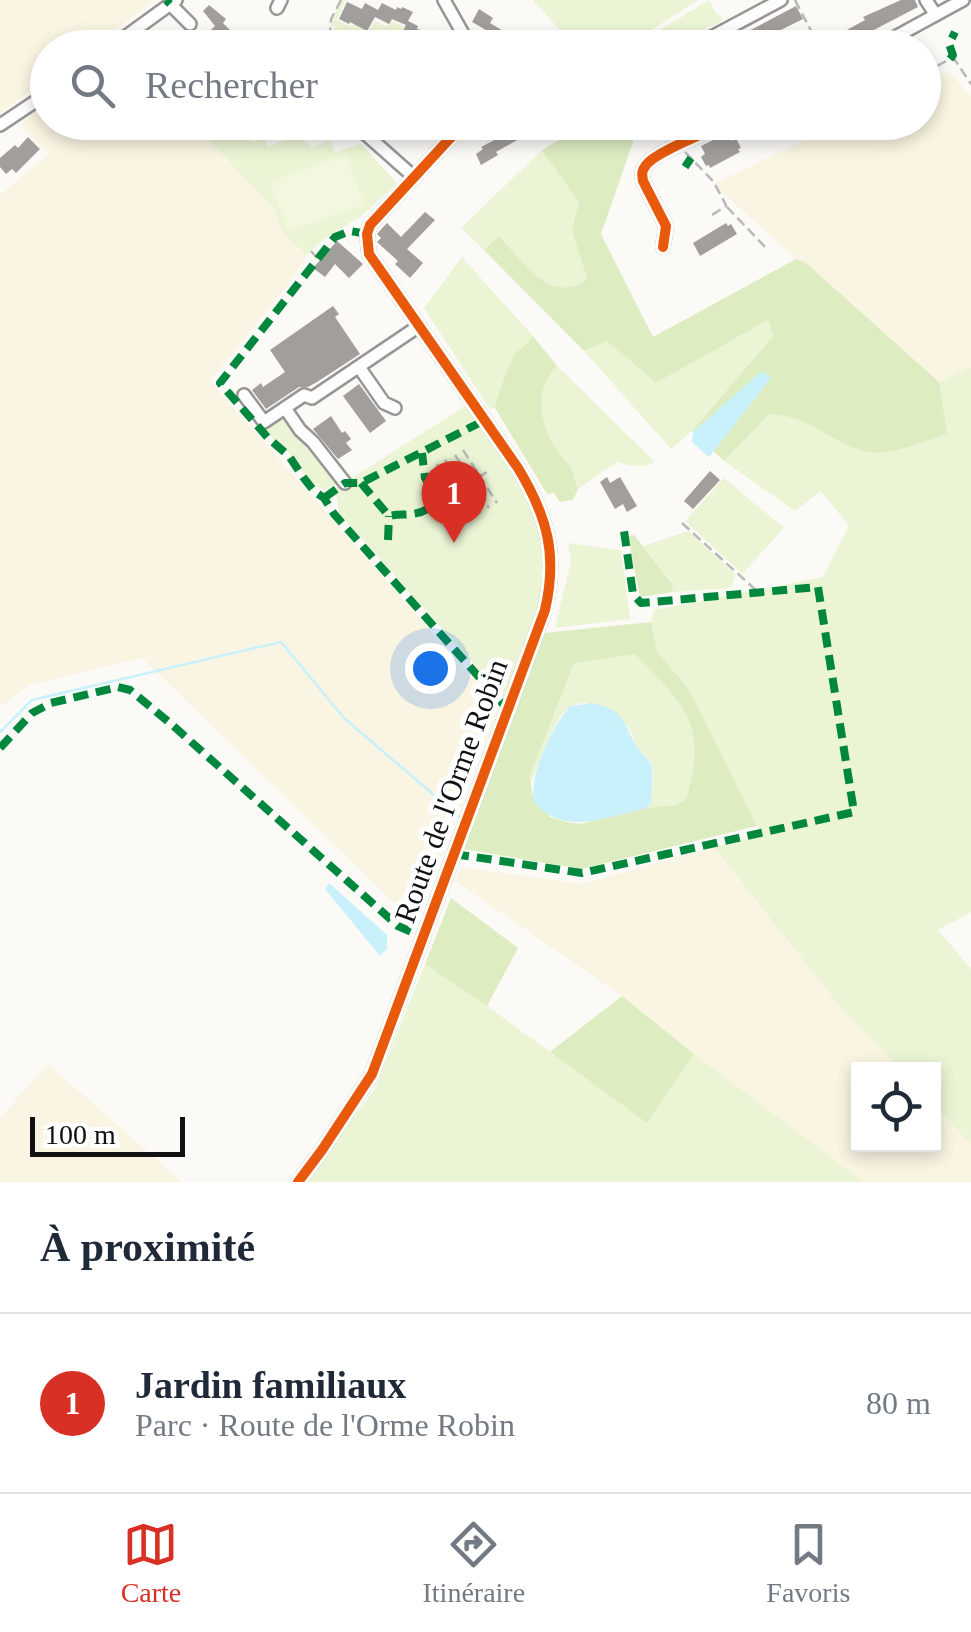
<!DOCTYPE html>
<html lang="fr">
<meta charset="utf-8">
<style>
body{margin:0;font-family:"Times New Roman",serif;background:#f2f2f3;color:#1f2937}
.controls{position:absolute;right:30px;bottom:30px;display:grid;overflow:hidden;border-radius:0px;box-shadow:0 5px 15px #0003}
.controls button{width:90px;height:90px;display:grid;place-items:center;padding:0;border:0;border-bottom:2px solid #e0e1e3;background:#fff;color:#1f2937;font:50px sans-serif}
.scale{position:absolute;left:30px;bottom:25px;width:155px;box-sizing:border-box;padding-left:10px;border:5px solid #111;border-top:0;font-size:28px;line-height:35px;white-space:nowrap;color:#111;-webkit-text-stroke:8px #fff;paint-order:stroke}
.you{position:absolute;left:430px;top:668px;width:35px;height:35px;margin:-25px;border:8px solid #fff;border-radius:50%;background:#1a73e8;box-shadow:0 0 0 15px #1a73e833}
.badge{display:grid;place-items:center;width:65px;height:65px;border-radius:50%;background:#d93025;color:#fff;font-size:32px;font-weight:700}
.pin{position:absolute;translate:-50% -82px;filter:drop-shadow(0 2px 5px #0008)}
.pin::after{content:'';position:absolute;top:52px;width:35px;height:30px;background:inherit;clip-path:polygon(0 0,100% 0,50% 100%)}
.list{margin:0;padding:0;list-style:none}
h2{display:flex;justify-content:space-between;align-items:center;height:130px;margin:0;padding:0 40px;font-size:42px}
h2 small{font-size:32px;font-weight:400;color:#747a83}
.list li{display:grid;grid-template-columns:65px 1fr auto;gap:30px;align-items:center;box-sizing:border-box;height:180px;padding:0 40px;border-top:2px solid #e0e1e3}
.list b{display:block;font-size:38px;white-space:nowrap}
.list p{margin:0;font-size:32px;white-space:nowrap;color:#747a83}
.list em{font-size:32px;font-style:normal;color:#747a83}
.icon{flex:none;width:55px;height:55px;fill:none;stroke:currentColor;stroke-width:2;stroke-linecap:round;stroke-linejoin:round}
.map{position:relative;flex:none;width:971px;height:1182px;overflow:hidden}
.search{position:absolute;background:#fff;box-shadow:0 5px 15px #0003;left:30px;right:30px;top:30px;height:110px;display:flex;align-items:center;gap:25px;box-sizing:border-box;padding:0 35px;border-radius:55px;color:#747a83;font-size:38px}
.sheet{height:310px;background:#fff}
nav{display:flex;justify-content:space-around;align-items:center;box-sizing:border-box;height:140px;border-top:2px solid #e0e1e3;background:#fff;font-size:28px;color:#747a83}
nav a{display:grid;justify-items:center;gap:5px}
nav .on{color:#d93025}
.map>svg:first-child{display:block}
.farmland{fill:#faf4e2}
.green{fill:#ebf4d4}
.forest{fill:#ddedc1;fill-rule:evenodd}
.pitch{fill:#f4f7df}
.water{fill:#c8f1fb}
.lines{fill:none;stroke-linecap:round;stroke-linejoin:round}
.stream{stroke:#c8f1fb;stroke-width:2.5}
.building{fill:#a19e9b}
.minor-casing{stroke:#979695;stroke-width:16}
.path{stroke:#b9b9b8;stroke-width:2.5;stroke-dasharray:10 5;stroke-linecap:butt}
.minor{stroke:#fffefe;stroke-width:11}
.quiet{stroke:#00873e;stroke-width:8;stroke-dasharray:15 8;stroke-linecap:butt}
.cycleway-casing{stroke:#fff;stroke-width:16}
.cycleway{stroke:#e8590c;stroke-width:10}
.labels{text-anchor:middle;stroke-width:10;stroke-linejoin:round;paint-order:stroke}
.street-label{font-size:30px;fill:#111;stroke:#fff}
</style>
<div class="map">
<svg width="971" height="1182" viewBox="0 0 971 1182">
<rect width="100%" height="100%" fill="#fcfaf7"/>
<!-- farmland -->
<g class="farmland">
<path d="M0,0H153L154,1L92,47L48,48L47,79L0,113Z"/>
<path d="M950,71L971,97V367L939,382L806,263L796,259L713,184L841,123L924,122V83Z"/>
<path d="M47,104L48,122L192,123L273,207L283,232L307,255L290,282L210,381L499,708L416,924L142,658L29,685L0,707V195L49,154L21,128L23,121Z"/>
<path d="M714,847L841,1008L900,1069L858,1070V1144H934V1105L971,1144V1182H864L694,1054L622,996L455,881L461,867L582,884Z"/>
<path d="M48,1064L182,1182H0V1118Z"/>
</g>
<!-- green -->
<g class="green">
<path d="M342,0H345L337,20L352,27L355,22L368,31L375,21L387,27L391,21L405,27L400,38L410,44L411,47H385L374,42L381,47H365L369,40L365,38L362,43L334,30L336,26L333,25L331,29L332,19Z"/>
<path d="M533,0H698L625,47H603L592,44L576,48Z"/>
<path d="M709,0L717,15L720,14L723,20L670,47H633Z"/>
<path d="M192,123H246L253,142L264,138L268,147L296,135L295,123H305L301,125L304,134L301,136L304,143L308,142L310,148L330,140L335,152L361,144L397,183L363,215L328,236L307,255L283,232L273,207Z"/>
<path d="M542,150L579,203L572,230L587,279C550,306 523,261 499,236L484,250L461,228Z"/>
<path d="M462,257L533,336C528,344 521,347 515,354C510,361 496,398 495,408L490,409L424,308Z"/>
<path d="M768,320L773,336L692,431L671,449L584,351L607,341L656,383Z"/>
<path d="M557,366L655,462C642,469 631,466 617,462L578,489C575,482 574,473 570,466C566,460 559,454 555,447C539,422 534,389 557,366Z"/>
<path d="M971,367V912L938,930L971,969V1144L934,1105V1070L900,1069L841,1008L714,847L761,835L690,691L657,651L651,622L654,610L823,577L849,526L821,491L795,511L724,461L769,414H787L865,452L946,434L939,382Z"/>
<path d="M467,405C507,464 561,527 540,603C531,635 516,667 504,698L339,513L337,498L331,491Z"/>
<path d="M286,415L341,482L324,490L311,483L290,454L263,429Z"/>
<path d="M724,478L784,528L742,574L685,521Z"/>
<path d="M689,531L736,575L731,588L673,592L672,582L643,546Z"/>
<path d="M568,543L621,550L630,619L555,628L571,561Z"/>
<path d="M635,653C684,704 709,724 686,799L676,805L646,808L652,802C651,790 655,773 651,763C647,757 640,752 636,745C634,741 633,735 630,731C621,712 592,696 571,706C556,713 539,764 532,781L530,776L574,663Z"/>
<path d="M425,964L487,1006L647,1123L694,1054L864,1182H306L375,1089Z"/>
</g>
<!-- forest -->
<g class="forest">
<path d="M587,123H632L638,128L601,234L653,337L796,259L806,263L939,382L947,434C924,441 886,458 863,451C830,441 805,414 769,414L724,461L692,431L773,336L768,320L656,383L607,341L584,351L484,250L499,236C523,261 550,306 587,279L572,230L579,203L542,150Z"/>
<path d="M533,336L557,366C534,389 539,422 555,447C559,454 566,460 570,466C574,473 575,482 578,489L573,500L560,502L554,493L547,494L495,408C496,398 510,361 515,354C521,347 528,344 533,336Z"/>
<path d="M634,535L672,583L673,592L640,597L628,536Z"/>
<path d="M651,622L657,651L690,691L757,826L581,869L463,849L544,633ZM635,654C684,704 709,724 686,799L676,805L646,808L580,824L567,822L550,817L532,793L530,776L574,663Z"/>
<path d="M451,898L518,948L487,1006L425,964Z"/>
<path d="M622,996L694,1054L647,1123L550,1052Z"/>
</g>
<!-- pitch -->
<path class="pitch" d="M346,155L364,204L288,232L270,182Z"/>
<!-- water -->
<g class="water">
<path d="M762,371L771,378L709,457L692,442L693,432Z"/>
<path d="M593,703C631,712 621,726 640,751C645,758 652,761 652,770C653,781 651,791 652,802L646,808C607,817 564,837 534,802C529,774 552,727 570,706Z"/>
<path d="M329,883L387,935V949L380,956L325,889Z"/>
</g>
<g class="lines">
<!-- stream -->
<g class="stream">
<path d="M0,732L32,700L281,642L344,718L461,818"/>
<path d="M419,928L470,794"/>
</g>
</g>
<!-- building -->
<g class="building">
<path d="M901,0H915L918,7L866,34L867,37L848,47L847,44L841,48H825L821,41L833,35L834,37L865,20L863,17Z"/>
<path d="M347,2L362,9L365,3L378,10L382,3L396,10L397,7L401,9L402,7L413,12L408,21L418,26L417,29L421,30L415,42L401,35L406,25L392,19L389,24L375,17L367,31L350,22L349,24L339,19Z"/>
<path d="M209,5L226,19L223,23L234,34V37L224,48H207L200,40L215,26L203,11Z"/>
<path d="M796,6L803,19L744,48H717Z"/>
<path d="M479,9L493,18L490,23L532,48H494L498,42L484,34L486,30L472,22Z"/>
<path d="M515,122H535L516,133L519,139L496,152L498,155L481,165L476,154L483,149L481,147L498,138L496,134Z"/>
<path d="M727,133L731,141L736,138L741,148L738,149L740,152L710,168L709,165L706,166L701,157L705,154L701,146Z"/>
<path d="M28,137L40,149L16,173L12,169L6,174L0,167V158L15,145L18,148Z"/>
<path d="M425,212L435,220L407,249L423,263L410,278L395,264L398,261L377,242L381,238L377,234L387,223L401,237Z"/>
<path d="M726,223L728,226L731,224L737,234L700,256L693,243Z"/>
<path d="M337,241L363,264L349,278L335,264L325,277L313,268Z"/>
<path d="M333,306L339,314L335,317L360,354L317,382L308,387H299L266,409L252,390L261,383L263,387L285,372L270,350Z"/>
<path d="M359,384L386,421L370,433L343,396Z"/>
<path d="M331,416L342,433L345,431L351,439L346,443L352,450L338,459L313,429Z"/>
<path d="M710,471L720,480L693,509L684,501Z"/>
<path d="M607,477L610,483L620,477L637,506L627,512L623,504L615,509L600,482Z"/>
</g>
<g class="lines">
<defs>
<g id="minor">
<path d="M444,0L471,48"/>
<path d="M926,0L935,14"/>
<path d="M170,4L190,24"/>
<path d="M277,8L281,0"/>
<path d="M110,48L176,0"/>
<path d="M691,48L781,0"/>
<path d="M875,48L963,0"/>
<path d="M352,122L414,177"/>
<path d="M668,122L675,131L690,139"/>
<path d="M0,125L48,93"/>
<path d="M663,247L666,226L643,181C642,174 641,172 646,165C657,151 709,132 728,122"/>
<path d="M359,367L384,403L395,408"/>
<path d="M244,395L264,422L304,395L312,398L419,326"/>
<path d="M285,408L300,430L313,442L345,483"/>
<path d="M298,1182L322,1150L372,1074L545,610C558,554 547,516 518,468L369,254L367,234L370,225L465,122"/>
</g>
</defs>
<!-- minor casing -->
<use href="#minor" class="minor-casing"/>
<!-- path -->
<g class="path">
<path d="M341,0L331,19L330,32L366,48"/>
<path d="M795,0L820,48"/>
<path d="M924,73L950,59L955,60L971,84"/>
<path d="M315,122H319"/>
<path d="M302,125L311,122"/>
<path d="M685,152L713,181L725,203L726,206L712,215"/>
<path d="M727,207L767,249"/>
<path d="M311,251L317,258"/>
<path d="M463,450L497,503"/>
<path d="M455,455L489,508"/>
<path d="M445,460L480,514"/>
<path d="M437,464L471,519"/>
<path d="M440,501L487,472"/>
<path d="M682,523L758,592"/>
</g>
<!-- minor -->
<use href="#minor" class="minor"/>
<!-- quiet -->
<g class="quiet">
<path d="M166,0L170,4"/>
<path d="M950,59L953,55L949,44L955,32"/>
<path d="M685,167L691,158"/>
<path d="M367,234L350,231L335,237L220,383L268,438L289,456L303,477L314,491L324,498L334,514L502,703L509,706"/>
<path d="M361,483L389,516C398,514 404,515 412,514C423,513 431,507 440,501L425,478L422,453"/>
<path d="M324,498L345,483H361L485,420"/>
<path d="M440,501L456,526"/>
<path d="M388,540L389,516"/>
<path d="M0,748L32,713L51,703L118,687L130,690L170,723L398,926L423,937"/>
<path d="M454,854L582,873L854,812L818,587L641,603L633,594L623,524"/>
</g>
<defs>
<g id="cycleway">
<path d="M663,247L666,226L643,181C642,174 641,172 646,165C657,151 709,132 728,122"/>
<path d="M298,1182L322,1150L372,1074L545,610C558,554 547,516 518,468L369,254L367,234L370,225L465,122"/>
</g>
</defs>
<!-- cycleway casing -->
<use href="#cycleway" class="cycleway-casing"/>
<!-- cycleway -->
<use href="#cycleway" class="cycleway"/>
</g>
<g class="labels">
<!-- street labels -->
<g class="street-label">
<text transform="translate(451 791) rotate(-70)" y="10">Route de l'Orme Robin</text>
</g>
</g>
</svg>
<div class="controls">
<button><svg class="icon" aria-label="locate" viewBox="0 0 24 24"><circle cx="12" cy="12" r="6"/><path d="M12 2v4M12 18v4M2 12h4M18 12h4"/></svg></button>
</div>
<div class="scale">100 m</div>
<div class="you"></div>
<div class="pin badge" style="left:454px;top:543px">1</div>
<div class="search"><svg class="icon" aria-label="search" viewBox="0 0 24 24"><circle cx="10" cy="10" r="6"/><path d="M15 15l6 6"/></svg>Rechercher</div>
</div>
<section class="sheet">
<h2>À proximité<small></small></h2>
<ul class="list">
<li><span class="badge">1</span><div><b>Jardin familiaux</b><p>Parc · Route de l'Orme Robin</p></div><em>80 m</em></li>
</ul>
</section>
<nav>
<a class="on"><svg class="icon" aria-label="map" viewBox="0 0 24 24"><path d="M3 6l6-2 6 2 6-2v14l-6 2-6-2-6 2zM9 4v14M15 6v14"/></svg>Carte</a>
<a><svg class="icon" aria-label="directions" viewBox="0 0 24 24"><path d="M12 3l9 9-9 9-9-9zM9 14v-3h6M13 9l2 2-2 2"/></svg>Itinéraire</a>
<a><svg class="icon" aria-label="saved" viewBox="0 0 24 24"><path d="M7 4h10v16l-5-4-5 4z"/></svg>Favoris</a>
</nav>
